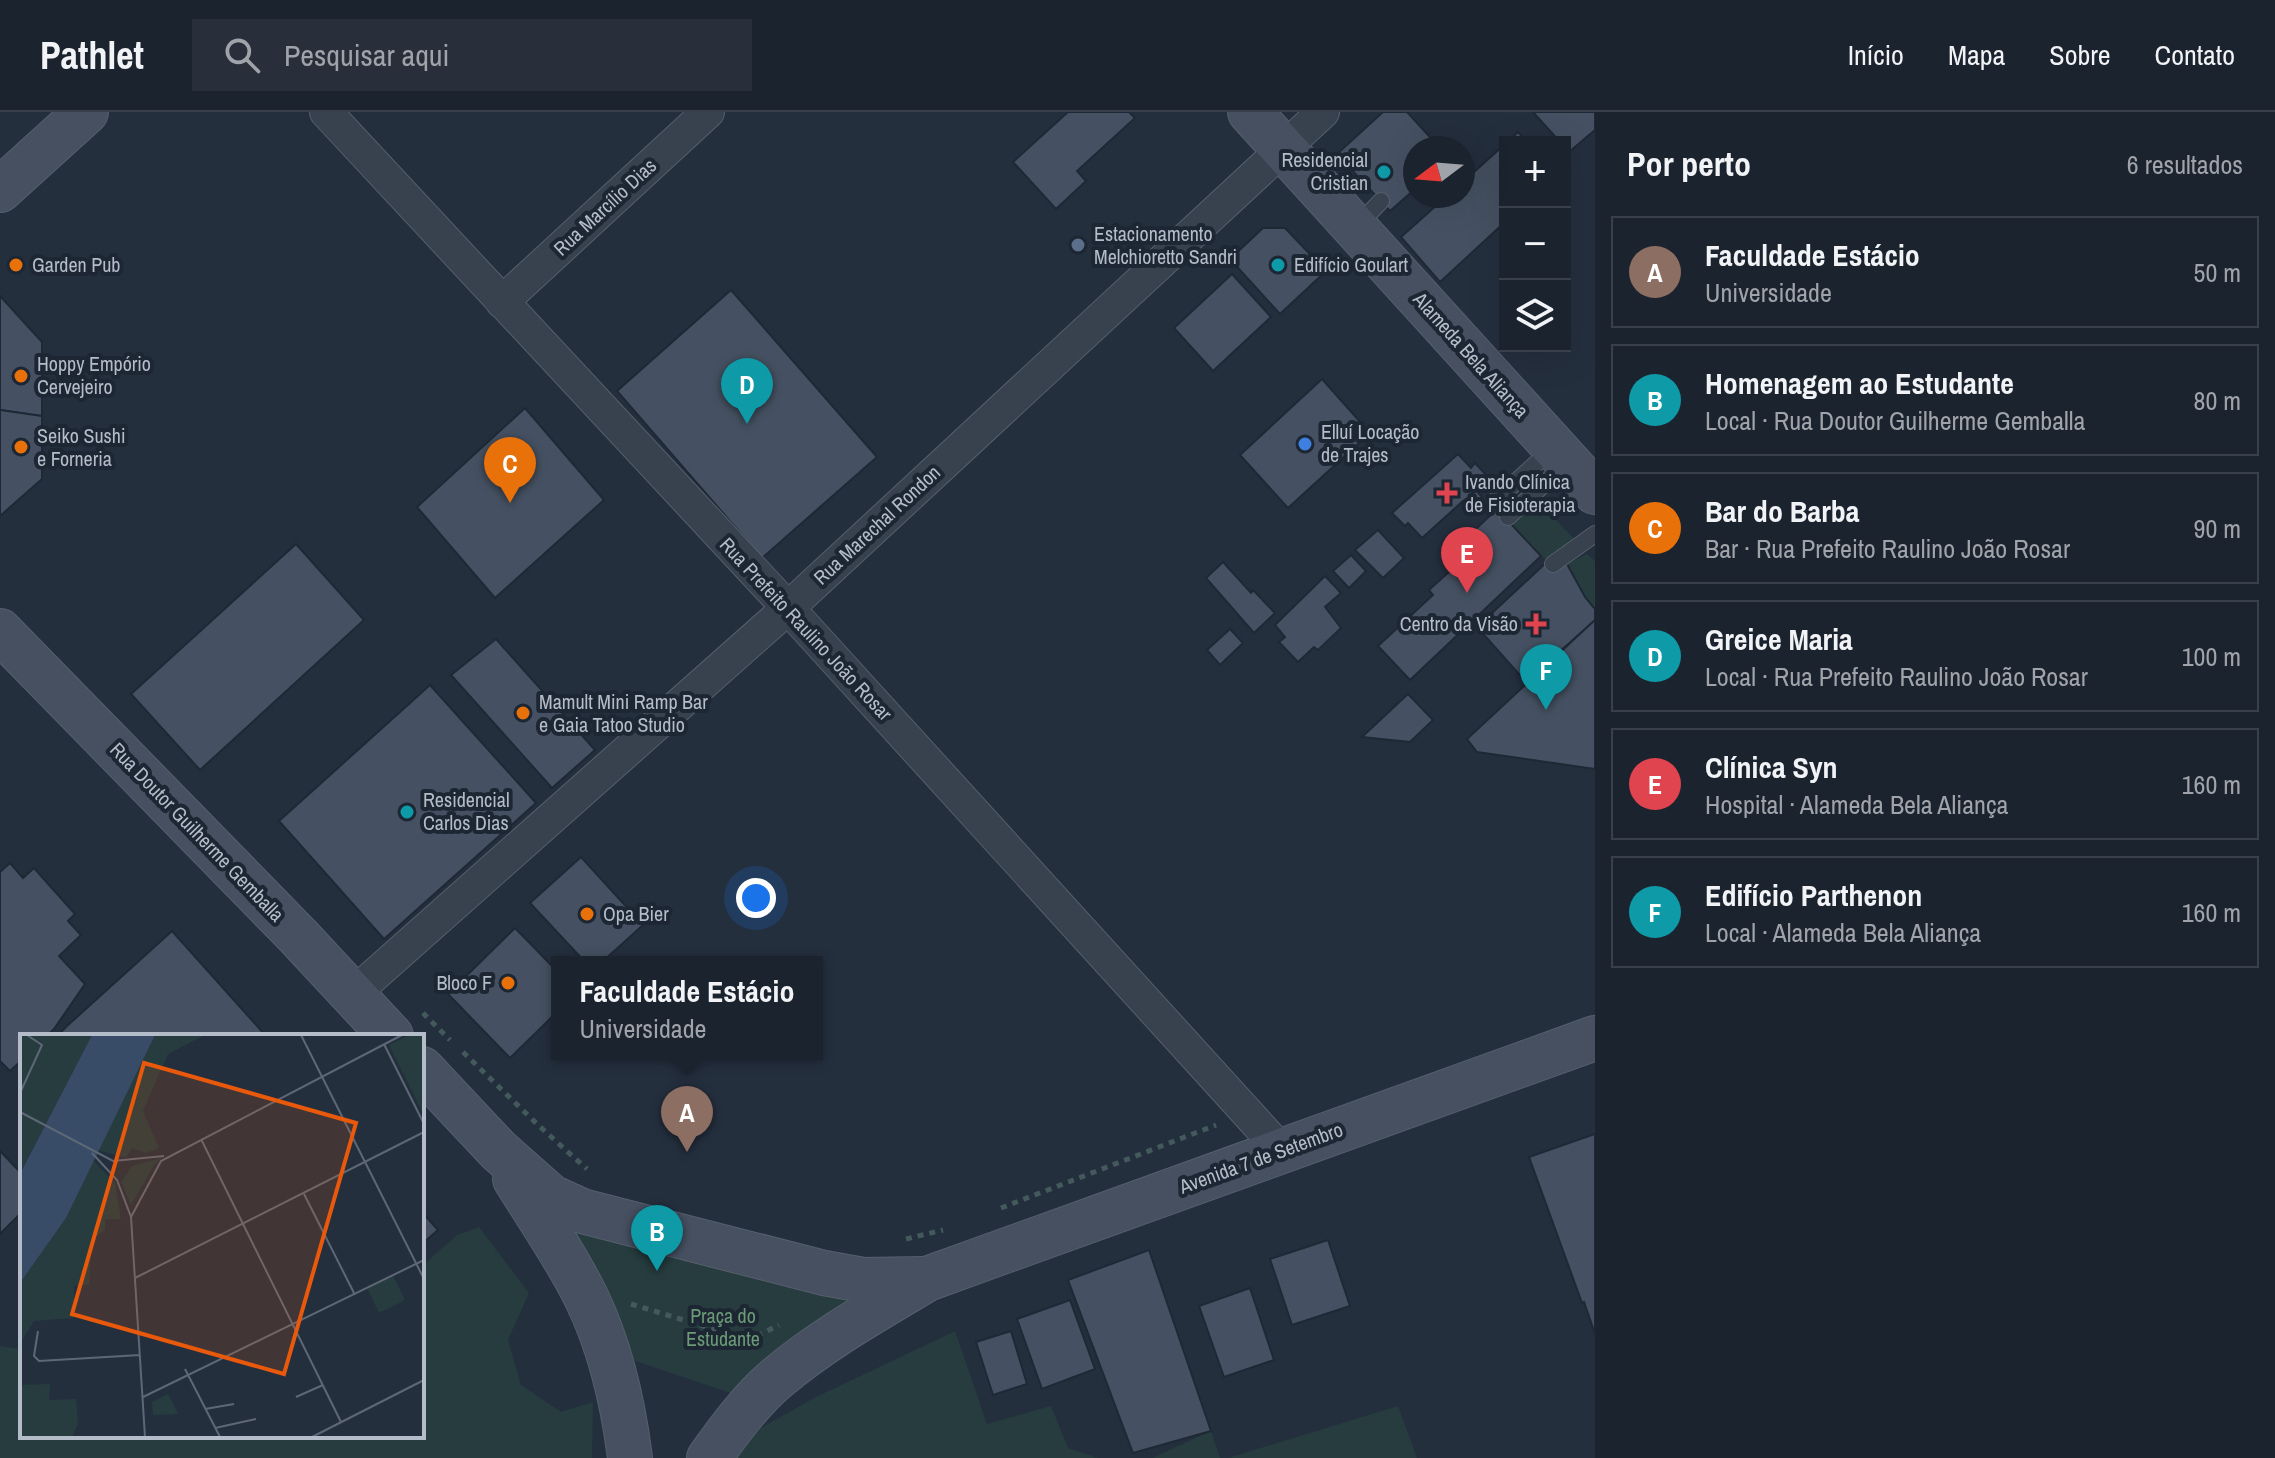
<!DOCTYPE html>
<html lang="pt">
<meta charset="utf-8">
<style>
body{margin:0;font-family:"Archivo Narrow",sans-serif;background:#282f3a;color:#f1f3f6}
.controls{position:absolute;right:24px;top:24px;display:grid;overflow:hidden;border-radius:0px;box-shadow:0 8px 32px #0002}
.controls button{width:72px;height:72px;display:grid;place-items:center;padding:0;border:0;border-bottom:2px solid #39404a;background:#1b232e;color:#f1f3f6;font:40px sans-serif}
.compass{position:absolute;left:1403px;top:24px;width:72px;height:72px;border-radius:50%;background:#1b232e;box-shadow:0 8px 32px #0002;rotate:254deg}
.you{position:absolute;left:756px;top:786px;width:28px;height:28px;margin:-20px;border:6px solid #fff;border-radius:50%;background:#1a73e8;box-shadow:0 0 0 12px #1a73e833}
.badge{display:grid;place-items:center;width:52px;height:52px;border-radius:50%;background:#0b8043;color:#fff;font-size:26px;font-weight:700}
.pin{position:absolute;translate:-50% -66px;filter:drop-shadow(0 2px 4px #0008)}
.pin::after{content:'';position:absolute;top:42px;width:28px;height:24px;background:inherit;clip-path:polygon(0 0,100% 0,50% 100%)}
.popup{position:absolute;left:551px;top:844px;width:272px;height:104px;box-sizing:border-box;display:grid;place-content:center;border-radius:0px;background:#1b232e;filter:drop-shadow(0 2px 6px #0005);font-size:26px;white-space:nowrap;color:#a0a4aa}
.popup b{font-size:30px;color:#f1f3f6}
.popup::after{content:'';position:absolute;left:50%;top:100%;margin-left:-16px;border:16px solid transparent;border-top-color:#1b232e}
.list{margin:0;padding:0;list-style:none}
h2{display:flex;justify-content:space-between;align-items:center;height:104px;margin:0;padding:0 32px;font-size:34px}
h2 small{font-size:26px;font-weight:400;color:#a0a4aa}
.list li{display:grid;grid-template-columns:52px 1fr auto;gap:24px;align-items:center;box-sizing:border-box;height:112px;margin:0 16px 16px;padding:0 16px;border:2px solid #39404a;border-radius:0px}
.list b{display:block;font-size:30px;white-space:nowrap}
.list p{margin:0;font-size:26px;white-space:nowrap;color:#a0a4aa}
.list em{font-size:26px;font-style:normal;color:#a0a4aa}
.icon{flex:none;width:44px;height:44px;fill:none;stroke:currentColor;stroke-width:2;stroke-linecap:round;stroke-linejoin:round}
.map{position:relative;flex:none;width:1595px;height:1346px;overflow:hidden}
header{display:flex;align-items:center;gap:48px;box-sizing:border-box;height:112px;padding:0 40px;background:#1b232e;border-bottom:2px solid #39404a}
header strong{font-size:38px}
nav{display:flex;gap:44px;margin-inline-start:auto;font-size:28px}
.search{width:560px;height:72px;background:#282f3a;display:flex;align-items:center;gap:20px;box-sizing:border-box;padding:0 28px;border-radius:0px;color:#a0a4aa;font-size:30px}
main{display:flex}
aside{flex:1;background:#1b232e}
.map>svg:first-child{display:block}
.green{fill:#263c3f}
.building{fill:#455162;stroke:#1f2835;stroke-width:2}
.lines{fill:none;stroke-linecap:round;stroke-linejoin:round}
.lane-casing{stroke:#565f6c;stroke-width:18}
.street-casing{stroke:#565f6c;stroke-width:34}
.secondary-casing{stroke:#565f6c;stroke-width:46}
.path{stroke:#44595c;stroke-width:5;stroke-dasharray:6 6;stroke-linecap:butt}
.lane{stroke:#38414e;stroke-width:16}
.street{stroke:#38414e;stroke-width:32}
.secondary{stroke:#465061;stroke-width:44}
.culture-dot{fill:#0f9aa8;stroke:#1d2633;stroke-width:3}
.service-dot{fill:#5c6f8a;stroke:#1d2633;stroke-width:3}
.food-dot{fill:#e8710a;stroke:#1d2633;stroke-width:3}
.shop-dot{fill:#3f7fe0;stroke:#1d2633;stroke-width:3}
.health-dot{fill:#e0444e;stroke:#1d2633;stroke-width:3}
.labels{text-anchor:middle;stroke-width:8;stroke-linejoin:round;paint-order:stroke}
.poi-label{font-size:20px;fill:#b4bcc9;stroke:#1d2633;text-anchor:start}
.street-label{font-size:20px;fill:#b4bcc9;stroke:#1d2633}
.park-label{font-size:20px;fill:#6b9a76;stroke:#1d2633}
.inset-road{fill:none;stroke:#5e6776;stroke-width:2}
.view{fill:#e8590c;fill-opacity:0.15;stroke:#e8590c;stroke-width:4}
.inset-edge{fill:none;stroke:#b4bcc9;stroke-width:4}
</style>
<header>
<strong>Pathlet</strong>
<div class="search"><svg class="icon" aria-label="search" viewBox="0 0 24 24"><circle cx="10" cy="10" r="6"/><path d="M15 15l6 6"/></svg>Pesquisar aqui</div>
<nav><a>Início</a><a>Mapa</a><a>Sobre</a><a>Contato</a></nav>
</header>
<main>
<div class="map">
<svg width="1595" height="1346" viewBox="0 0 1595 1346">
<rect width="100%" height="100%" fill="#242f3e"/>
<!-- green -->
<g class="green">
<path d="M1538,389L1574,427L1549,448L1541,444L1509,410Z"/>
<path d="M1587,442L1595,449V497L1585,485L1567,452Z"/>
<path d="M538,1082L860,1183L739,1284L627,1246Z"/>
<path d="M479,1115L529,1181L508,1228L521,1273L561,1300L593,1290L592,1346H0V1234L22,1237V1324H422V1154L457,1123Z"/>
<path d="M955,1219L987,1312L1051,1294L1068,1336L1098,1346H732L759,1317L814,1286Z"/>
<path d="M1398,1294L1417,1346H1228Z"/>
<path d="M1211,1319L1220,1346H1152Z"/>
</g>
<!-- building -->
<g class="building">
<path d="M1068,0H1129L1135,6L1077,59L1086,69L1056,97L1013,50Z"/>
<path d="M1383,0H1407L1440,36H1415V77L1390,99L1337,42Z"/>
<path d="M1533,0H1595V18L1569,40L1565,36V30H1560Z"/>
<path d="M1518,20L1528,30H1507Z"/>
<path d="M1505,32V110L1440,170L1401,125L1447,84H1463V70Z"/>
<path d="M1263,116H1285L1326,159L1280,202L1230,147Z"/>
<path d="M1232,162L1271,205L1213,259L1174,216Z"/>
<path d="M731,178L877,345L762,446L617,279Z"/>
<path d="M0,184L42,230V304L0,298Z"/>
<path d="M1322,267L1370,321L1288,396L1240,343Z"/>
<path d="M525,296L604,388L495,486L417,395Z"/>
<path d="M0,298L42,304V367L0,404Z"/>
<path d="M1458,342L1471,356L1475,351L1488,365L1475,377L1482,385L1470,396L1463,389L1422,426L1408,411L1405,414L1392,401Z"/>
<path d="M1497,397L1541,444L1410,568L1378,534L1433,483L1429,478L1472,439L1463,429Z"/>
<path d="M1378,418L1404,446L1383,466L1355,438Z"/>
<path d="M296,432L364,508L200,658L131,582Z"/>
<path d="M1351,443L1366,459L1349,476L1333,459Z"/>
<path d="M1549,448L1567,452L1585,485L1595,497V508L1526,570L1477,515Z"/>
<path d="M1223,450L1251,481L1253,478L1275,501L1254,521L1206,466Z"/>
<path d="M1325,464L1341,481L1325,495L1341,516L1318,538L1314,535L1298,550L1279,530L1285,525L1275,513Z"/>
<path d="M1595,508V657L1477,640L1467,627Z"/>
<path d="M1230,517L1243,531L1220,553L1207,538Z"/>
<path d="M496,527L595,638L552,676L451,563Z"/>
<path d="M430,573L536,691L384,827L279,709Z"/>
<path d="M1408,582L1433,608L1410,630L1362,625Z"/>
<path d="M581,745L643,813L602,850H585L530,791Z"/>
<path d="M10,751L23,766L34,756L75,802L68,809L81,823L59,844L85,872L54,917L47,924H22V948L10,959L0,949V760Z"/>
<path d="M515,816L557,859V900L510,946L448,882Z"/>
<path d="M172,819L266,924H57L67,914Z"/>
<path d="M1595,1022V1222L1584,1190L1582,1191L1529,1045Z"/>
<path d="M0,1039L22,1062V1100L0,1122Z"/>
<path d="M422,1100L438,1118L422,1132Z"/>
<path d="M1328,1128L1350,1194L1292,1213L1270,1147Z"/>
<path d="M1149,1138L1211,1319L1133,1341L1068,1168Z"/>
<path d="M1250,1176L1274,1248L1224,1265L1199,1194Z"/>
<path d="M1070,1188L1095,1257L1042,1277L1017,1207Z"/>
<path d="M1011,1219L1027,1272L993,1283L976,1230Z"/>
</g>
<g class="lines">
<defs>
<g id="lane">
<path d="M1357,114L1381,89"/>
<path d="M1494,390L1552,337"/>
<path d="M1508,405L1566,352"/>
<path d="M1553,452L1595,422"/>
</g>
<g id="street">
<path d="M326,0L788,496L1281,1038"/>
<path d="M502,190L708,0"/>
<path d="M352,883L788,496L1323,0"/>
</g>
<g id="secondary">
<path d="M1250,0L1595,380"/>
<path d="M0,78L86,0"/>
<path d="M0,519L298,824L391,924"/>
<path d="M422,957L498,1038L551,1085L582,1099L824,1161L863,1168L925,1167"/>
<path d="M515,1067C539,1106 566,1144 586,1185C611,1236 623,1290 630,1346"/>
<path d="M709,1346C729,1318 751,1288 777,1266C823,1227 876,1198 927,1167L1595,926"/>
</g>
</defs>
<!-- lane casing -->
<use href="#lane" class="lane-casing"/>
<!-- street casing -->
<use href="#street" class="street-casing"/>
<!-- secondary casing -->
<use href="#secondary" class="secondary-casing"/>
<!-- path -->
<g class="path">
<path d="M423,901L450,928"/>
<path d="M463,940L538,1013L587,1057"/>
<path d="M1001,1096L1216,1013"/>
<path d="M906,1127L943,1118"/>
<path d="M631,1192L749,1228L779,1213"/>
</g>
<!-- lane -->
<use href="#lane" class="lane"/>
<!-- street -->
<use href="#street" class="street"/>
<!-- secondary -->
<use href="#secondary" class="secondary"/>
</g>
<!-- markers -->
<g class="culture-dot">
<circle cx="1384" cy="60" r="8"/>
<circle cx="1278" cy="153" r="8"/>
<circle cx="407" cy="700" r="8"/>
</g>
<circle class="service-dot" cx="1078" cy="133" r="8"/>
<g class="food-dot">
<circle cx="16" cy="153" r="8"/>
<circle cx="21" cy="264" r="8"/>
<circle cx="21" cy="335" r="8"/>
<circle cx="523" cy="601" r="8"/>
<circle cx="587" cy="802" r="8"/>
<circle cx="508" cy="871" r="8"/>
</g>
<circle class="shop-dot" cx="1305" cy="332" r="8"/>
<g class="health-dot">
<path d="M1443 369h8v8h8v8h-8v8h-8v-8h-8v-8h8z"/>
<path d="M1532 500h8v8h8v8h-8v8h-8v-8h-8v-8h8z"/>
</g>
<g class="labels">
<!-- poi labels -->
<g class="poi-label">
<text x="1368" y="55" text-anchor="end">Residencial<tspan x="1368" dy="23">Cristian</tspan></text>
<text x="1094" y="129">Estacionamento<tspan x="1094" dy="23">Melchioretto Sandri</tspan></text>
<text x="32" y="160">Garden Pub</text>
<text x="1294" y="160">Edifício Goulart</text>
<text x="37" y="259">Hoppy Empório<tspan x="37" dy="23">Cervejeiro</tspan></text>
<text x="1321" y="327">Elluí Locação<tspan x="1321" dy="23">de Trajes</tspan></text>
<text x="37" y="331">Seiko Sushi<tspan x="37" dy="23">e Forneria</tspan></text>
<text x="1465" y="377">Ivando Clínica<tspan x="1465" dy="23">de Fisioterapia</tspan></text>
<text x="1518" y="519" text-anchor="end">Centro da Visão</text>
<text x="539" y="597">Mamult Mini Ramp Bar<tspan x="539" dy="23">e Gaia Tatoo Studio</tspan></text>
<text x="423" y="695">Residencial<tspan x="423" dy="23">Carlos Dias</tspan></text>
<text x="603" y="809">Opa Bier</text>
<text x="492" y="878" text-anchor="end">Bloco F</text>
</g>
<!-- street labels -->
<g class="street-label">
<text transform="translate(605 95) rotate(-43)" y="7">Rua Marcílio Dias</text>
<text transform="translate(1471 243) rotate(48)" y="7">Alameda Bela Aliança</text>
<text transform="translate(877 413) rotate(-43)" y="7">Rua Marechal Rondon</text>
<text transform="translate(806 517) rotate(47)" y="7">Rua Prefeito Raulino João Rosar</text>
<text transform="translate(197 720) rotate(46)" y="7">Rua Doutor Guilherme Gemballa</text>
<text transform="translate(1261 1046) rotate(-20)" y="7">Avenida 7 de Setembro</text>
</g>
<!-- park labels -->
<g class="park-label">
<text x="723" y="1211">Praça do<tspan x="723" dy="23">Estudante</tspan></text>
</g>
</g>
<!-- overview -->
<g transform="translate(20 922)">
<rect width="404" height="404" fill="#242f3e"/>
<path d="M0,1H72L0,140ZM135,1H185L148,20L123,77L139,114L126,119L112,114L106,124L78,116ZM390,1H404V81L369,11ZM141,124L135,130L111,171L101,148L112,132ZM73,126L95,149L101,185H85V196L72,206L69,251L54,252V284L14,287L0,310V249L46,184ZM373,242L385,266L359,279L347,254ZM30,350L29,366L56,365L58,390L52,403H0V351ZM148,360L158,380L133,381L132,368Z" fill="#263c3f"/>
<path d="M72,1H135L46,184L0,249V140Z" fill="#394c67"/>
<path class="inset-road" d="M281,1L404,245M364,10L404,90M0,59L22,11L7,1M0,78L93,127L144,122M181,105L321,388M72,119L97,146L111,183L125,403M284,160L334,259M111,183L141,127L382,1M115,244L404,98M18,297L14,322L19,327L120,321M165,335L200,403M123,363L404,226M276,363L303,351M185,375L214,370M195,394L236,385M292,403L404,346"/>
<path class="view" d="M124,29L336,89L264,340L52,280Z"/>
<rect width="404" height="404" class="inset-edge"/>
</g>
</svg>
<div class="controls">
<button>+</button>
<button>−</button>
<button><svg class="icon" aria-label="layers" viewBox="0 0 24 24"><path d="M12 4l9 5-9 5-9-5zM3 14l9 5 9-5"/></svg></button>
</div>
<svg class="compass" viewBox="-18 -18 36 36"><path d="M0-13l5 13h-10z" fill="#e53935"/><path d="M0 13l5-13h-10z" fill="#a0a4aa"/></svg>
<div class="you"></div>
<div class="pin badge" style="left:687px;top:1040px;background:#8d6e63">A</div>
<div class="popup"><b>Faculdade Estácio</b>Universidade</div>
<div class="pin badge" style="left:657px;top:1159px;background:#0f9aa8">B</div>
<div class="pin badge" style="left:510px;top:391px;background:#e8710a">C</div>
<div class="pin badge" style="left:747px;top:312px;background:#0f9aa8">D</div>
<div class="pin badge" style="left:1467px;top:481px;background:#e0444e">E</div>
<div class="pin badge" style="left:1546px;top:598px;background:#0f9aa8">F</div>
</div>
<aside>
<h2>Por perto<small>6 resultados</small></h2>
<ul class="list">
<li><span class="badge" style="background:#8d6e63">A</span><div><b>Faculdade Estácio</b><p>Universidade</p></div><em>50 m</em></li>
<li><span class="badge" style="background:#0f9aa8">B</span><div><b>Homenagem ao Estudante</b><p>Local · Rua Doutor Guilherme Gemballa</p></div><em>80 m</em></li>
<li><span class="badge" style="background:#e8710a">C</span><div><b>Bar do Barba</b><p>Bar · Rua Prefeito Raulino João Rosar</p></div><em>90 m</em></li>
<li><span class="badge" style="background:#0f9aa8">D</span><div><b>Greice Maria</b><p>Local · Rua Prefeito Raulino João Rosar</p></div><em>100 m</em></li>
<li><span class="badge" style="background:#e0444e">E</span><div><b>Clínica Syn</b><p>Hospital · Alameda Bela Aliança</p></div><em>160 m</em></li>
<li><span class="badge" style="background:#0f9aa8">F</span><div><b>Edifício Parthenon</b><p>Local · Alameda Bela Aliança</p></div><em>160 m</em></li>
</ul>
</aside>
</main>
